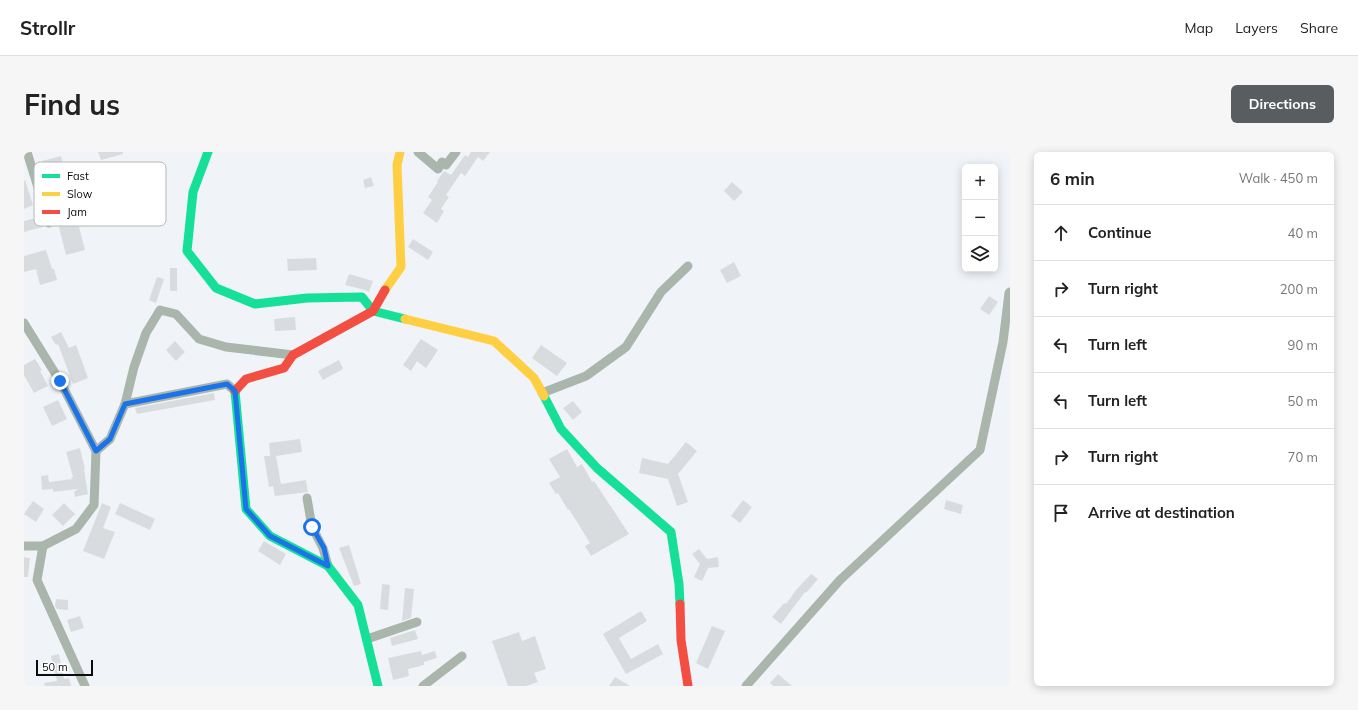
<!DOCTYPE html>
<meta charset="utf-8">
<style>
body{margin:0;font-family:Mulish,sans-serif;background:#f6f6f6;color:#222}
.controls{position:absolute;right:12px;top:12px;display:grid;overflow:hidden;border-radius:6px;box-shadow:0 2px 10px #0003}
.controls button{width:36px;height:36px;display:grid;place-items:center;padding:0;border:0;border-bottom:1px solid #e0e0e0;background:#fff;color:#222;font:20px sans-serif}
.scale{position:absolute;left:12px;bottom:10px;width:57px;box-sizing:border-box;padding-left:4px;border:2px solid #0a0c0e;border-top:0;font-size:11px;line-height:14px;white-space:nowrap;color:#0a0c0e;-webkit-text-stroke:3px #fff;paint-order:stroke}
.stop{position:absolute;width:12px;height:12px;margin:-9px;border:3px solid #1a73e8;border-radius:50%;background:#fff}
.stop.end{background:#1a73e8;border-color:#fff;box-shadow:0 1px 4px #0008}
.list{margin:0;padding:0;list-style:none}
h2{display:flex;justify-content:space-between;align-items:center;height:52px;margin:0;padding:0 16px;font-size:17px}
h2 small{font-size:13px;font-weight:400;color:#767676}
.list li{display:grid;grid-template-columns:26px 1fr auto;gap:12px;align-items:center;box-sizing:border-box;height:56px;padding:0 16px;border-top:1px solid #e0e0e0}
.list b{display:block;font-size:15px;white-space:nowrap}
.list em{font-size:13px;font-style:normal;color:#767676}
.icon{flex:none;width:22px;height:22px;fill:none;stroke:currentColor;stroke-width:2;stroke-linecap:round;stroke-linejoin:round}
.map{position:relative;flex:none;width:986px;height:534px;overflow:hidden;border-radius:6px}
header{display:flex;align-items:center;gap:24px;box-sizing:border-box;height:56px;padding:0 20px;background:#fff;border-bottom:1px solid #e0e0e0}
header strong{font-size:19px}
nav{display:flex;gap:22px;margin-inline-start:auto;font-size:14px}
.intro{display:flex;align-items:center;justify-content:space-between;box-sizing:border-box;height:96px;padding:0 24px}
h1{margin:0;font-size:28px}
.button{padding:10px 18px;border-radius:6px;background:#5a5d60;color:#fff;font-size:14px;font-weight:700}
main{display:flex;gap:24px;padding:0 24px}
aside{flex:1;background:#fff;border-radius:6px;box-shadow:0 2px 10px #0003}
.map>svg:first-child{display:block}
.building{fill:#d9dcdf}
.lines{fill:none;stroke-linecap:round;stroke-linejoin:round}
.street{stroke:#aab5ac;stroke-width:9}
.fast{stroke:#16e098;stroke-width:9}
.slow{stroke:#ffcf43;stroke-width:9}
.jam{stroke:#f24e42;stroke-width:9}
.route{stroke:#1a73e8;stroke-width:5}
.key{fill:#fff;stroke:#b6b6b7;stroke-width:1}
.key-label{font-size:11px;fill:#0a0c0e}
</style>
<header>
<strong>Strollr</strong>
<nav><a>Map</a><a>Layers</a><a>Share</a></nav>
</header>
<div class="intro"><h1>Find us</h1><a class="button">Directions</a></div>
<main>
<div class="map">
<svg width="986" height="534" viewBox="0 0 986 534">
<rect width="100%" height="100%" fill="#f0f4f8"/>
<!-- building -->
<g class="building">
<path d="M74,0H99V2L77,8Z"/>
<path d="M447,0H466L459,9L454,5L441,24L437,21L422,43L425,45L417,57L420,59L413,71L399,61L408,48L404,45L414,30L413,29L420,19L427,23L441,3L444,5Z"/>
<path d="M37,4L61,98L42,103L18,9Z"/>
<path d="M347,25L350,34L341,36L339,28Z"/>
<path d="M1,28L9,53L0,57V29Z"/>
<path d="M708,30L719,40L710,49L700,39Z"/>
<path d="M16,65L19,75L0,80V69Z"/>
<path d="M389,87L409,100L404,108L384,95Z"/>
<path d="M22,98L28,117H30L33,128L16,133L12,117L0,120V104Z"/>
<path d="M292,106L293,118L264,119L263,107Z"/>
<path d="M710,110L717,124L703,131L696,118Z"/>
<rect x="146" y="116" width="7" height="23"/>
<path d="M325,122L349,129L345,140L341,138L321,133Z"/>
<path d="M133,125L140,127L132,151L125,148Z"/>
<path d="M965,144L974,150L965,163L956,157Z"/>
<path d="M271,165L272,178L251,179L250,167Z"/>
<path d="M37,180L45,196L52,193L64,226L49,232L34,192L32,193L27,185Z"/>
<path d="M397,187L414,198L402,216L393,209L387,219L379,213Z"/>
<path d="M151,189L161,200L152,209L142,198Z"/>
<path d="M517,193L543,211L533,224L508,206Z"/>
<path d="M11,207L18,218L16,219L24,234L10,241L0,223V213Z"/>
<path d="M315,208L319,217L299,228L294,219Z"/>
<path d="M190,241L191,248L113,262L111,256Z"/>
<path d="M34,248L43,267L28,274L19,255Z"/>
<path d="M549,249L558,260L549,268L539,256Z"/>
<path d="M276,287L278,300L252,304L257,332L282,328L284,340L251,344L249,334L245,335L240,304H246L245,291Z"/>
<path d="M662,290L673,299L654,322L664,350L653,354L644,327L615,321L618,306L644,312Z"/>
<path d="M56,296L61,317H60L64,342L51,345L50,340L54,337L29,340V337L18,338L17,324L24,323L25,330L48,327L47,325H49L42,300Z"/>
<path d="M543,297L553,315L558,312L568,330L570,329L605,382L567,404L561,394L566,391L545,357L544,358L534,341L532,342L525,331L536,325L525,307Z"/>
<path d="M719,348L728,355L716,371L707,364Z"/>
<path d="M922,348L939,353L937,362L920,357Z"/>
<path d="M9,349L20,357L12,370L0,362Z"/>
<path d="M40,351L51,362L39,374L28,363Z"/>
<path d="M78,351L87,355L79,376L91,380L80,407L59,399Z"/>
<path d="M96,351L131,367L126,378L91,362Z"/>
<path d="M240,389L262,402L256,413L234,399Z"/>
<path d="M325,393L337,432L330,434L315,396Z"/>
<path d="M675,397L683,407L694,405L695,415L684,416L678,429L670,425L676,412L668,402Z"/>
<path d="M0,405L6,406L4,425H0Z"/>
<path d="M787,422L794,427L782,441L781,440L757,472L748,465L760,451L762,452L772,438Z"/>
<path d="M358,432L366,433L364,458L356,457Z"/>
<path d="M381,436L390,437L387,466L378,469Z"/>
<path d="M32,447L44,448V458L33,457L31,454Z"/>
<path d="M617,459L623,469L595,486L607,507L634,492L639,502L602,522L579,482Z"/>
<path d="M56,464L60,476L47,480L43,468Z"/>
<path d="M688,474L701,479L684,517L672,511Z"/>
<path d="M391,478L394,487L368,494L366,486Z"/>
<path d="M495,480L498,489L511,484L522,517L510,521L514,530L502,534H484L468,489Z"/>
<path d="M397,499L398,503L411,499L413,506L400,510V513L384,517L385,524L369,528L364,506Z"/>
<path d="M35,502L40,527L45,526L47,534H21L20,531L33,529L27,504Z"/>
<path d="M754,522L768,534H749L746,531Z"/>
<path d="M591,525L606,534H585Z"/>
</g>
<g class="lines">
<!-- street -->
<g class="street">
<path d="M3,0L25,71"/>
<path d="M394,0L414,17L418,10L422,13L432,0"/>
<path d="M0,171L36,229L72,299L70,353L52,377L19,394L13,428L61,534"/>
<path d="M518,241L562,224L602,195L637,140L664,114"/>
<path d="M101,252L203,232L211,239"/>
<path d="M72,299L86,287L101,252L110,215L122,181L136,158L152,162L175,187L202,195L269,203"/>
<path d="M283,346L288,375L299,396L304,414"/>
<path d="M0,394H19"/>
<path d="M343,487L393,470"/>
<path d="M399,534L438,504"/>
<path d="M722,534L816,428L956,298L979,190L985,141L986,140"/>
</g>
<!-- fast -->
<g class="fast">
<path d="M184,0L169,40L163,99L192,136L231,152L283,146L338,145L349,159L381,167"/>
<path d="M211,239L222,357L246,384L304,414L334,453L354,534"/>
<path d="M520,244L537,277L573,316L647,380L655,432L656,452"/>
</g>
<!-- slow -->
<g class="slow">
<path d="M361,138L377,115L373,13L376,0"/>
<path d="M381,167L470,189L510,226L520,244"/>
</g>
<!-- jam -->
<g class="jam">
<path d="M211,239L222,227L260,216L269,203L349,159L361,138"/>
<path d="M656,452L657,488L664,534"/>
</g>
</g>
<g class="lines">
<!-- route -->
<path class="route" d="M36,229L72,299L86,287L101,252L203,232L211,239L222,357L246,384L304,414L300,396L288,375"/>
</g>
<!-- legend -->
<rect x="10" y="10" width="132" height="64" rx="6" class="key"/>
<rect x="18" y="22" width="18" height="4" fill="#16e098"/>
<rect x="18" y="40" width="18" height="4" fill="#ffcf43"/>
<rect x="18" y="58" width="18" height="4" fill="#f24e42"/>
<g class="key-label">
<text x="43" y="28">Fast</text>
<text x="43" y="46">Slow</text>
<text x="43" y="64">Jam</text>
</g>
</svg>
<div class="controls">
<button>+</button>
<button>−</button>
<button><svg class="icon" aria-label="layers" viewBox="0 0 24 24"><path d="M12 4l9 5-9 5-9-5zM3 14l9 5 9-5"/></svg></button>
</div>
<div class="scale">50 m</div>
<div class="stop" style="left:288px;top:375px"></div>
<div class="stop end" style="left:36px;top:229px"></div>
</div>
<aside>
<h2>6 min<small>Walk · 450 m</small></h2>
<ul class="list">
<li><svg class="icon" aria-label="ahead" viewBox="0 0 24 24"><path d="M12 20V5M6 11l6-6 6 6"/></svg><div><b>Continue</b></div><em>40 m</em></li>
<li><svg class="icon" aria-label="right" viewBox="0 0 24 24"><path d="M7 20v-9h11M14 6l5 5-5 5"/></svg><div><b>Turn right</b></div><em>200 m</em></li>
<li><svg class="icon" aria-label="left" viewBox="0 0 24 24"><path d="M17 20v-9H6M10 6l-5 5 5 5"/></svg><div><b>Turn left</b></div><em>90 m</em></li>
<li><svg class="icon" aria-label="left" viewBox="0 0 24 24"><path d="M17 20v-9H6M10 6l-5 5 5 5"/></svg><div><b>Turn left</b></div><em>50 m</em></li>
<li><svg class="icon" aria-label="right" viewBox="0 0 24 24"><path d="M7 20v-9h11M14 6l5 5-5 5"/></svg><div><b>Turn right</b></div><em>70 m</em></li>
<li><svg class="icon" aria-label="arrive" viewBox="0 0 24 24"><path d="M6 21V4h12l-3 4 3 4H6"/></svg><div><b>Arrive at destination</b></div></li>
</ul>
</aside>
</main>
